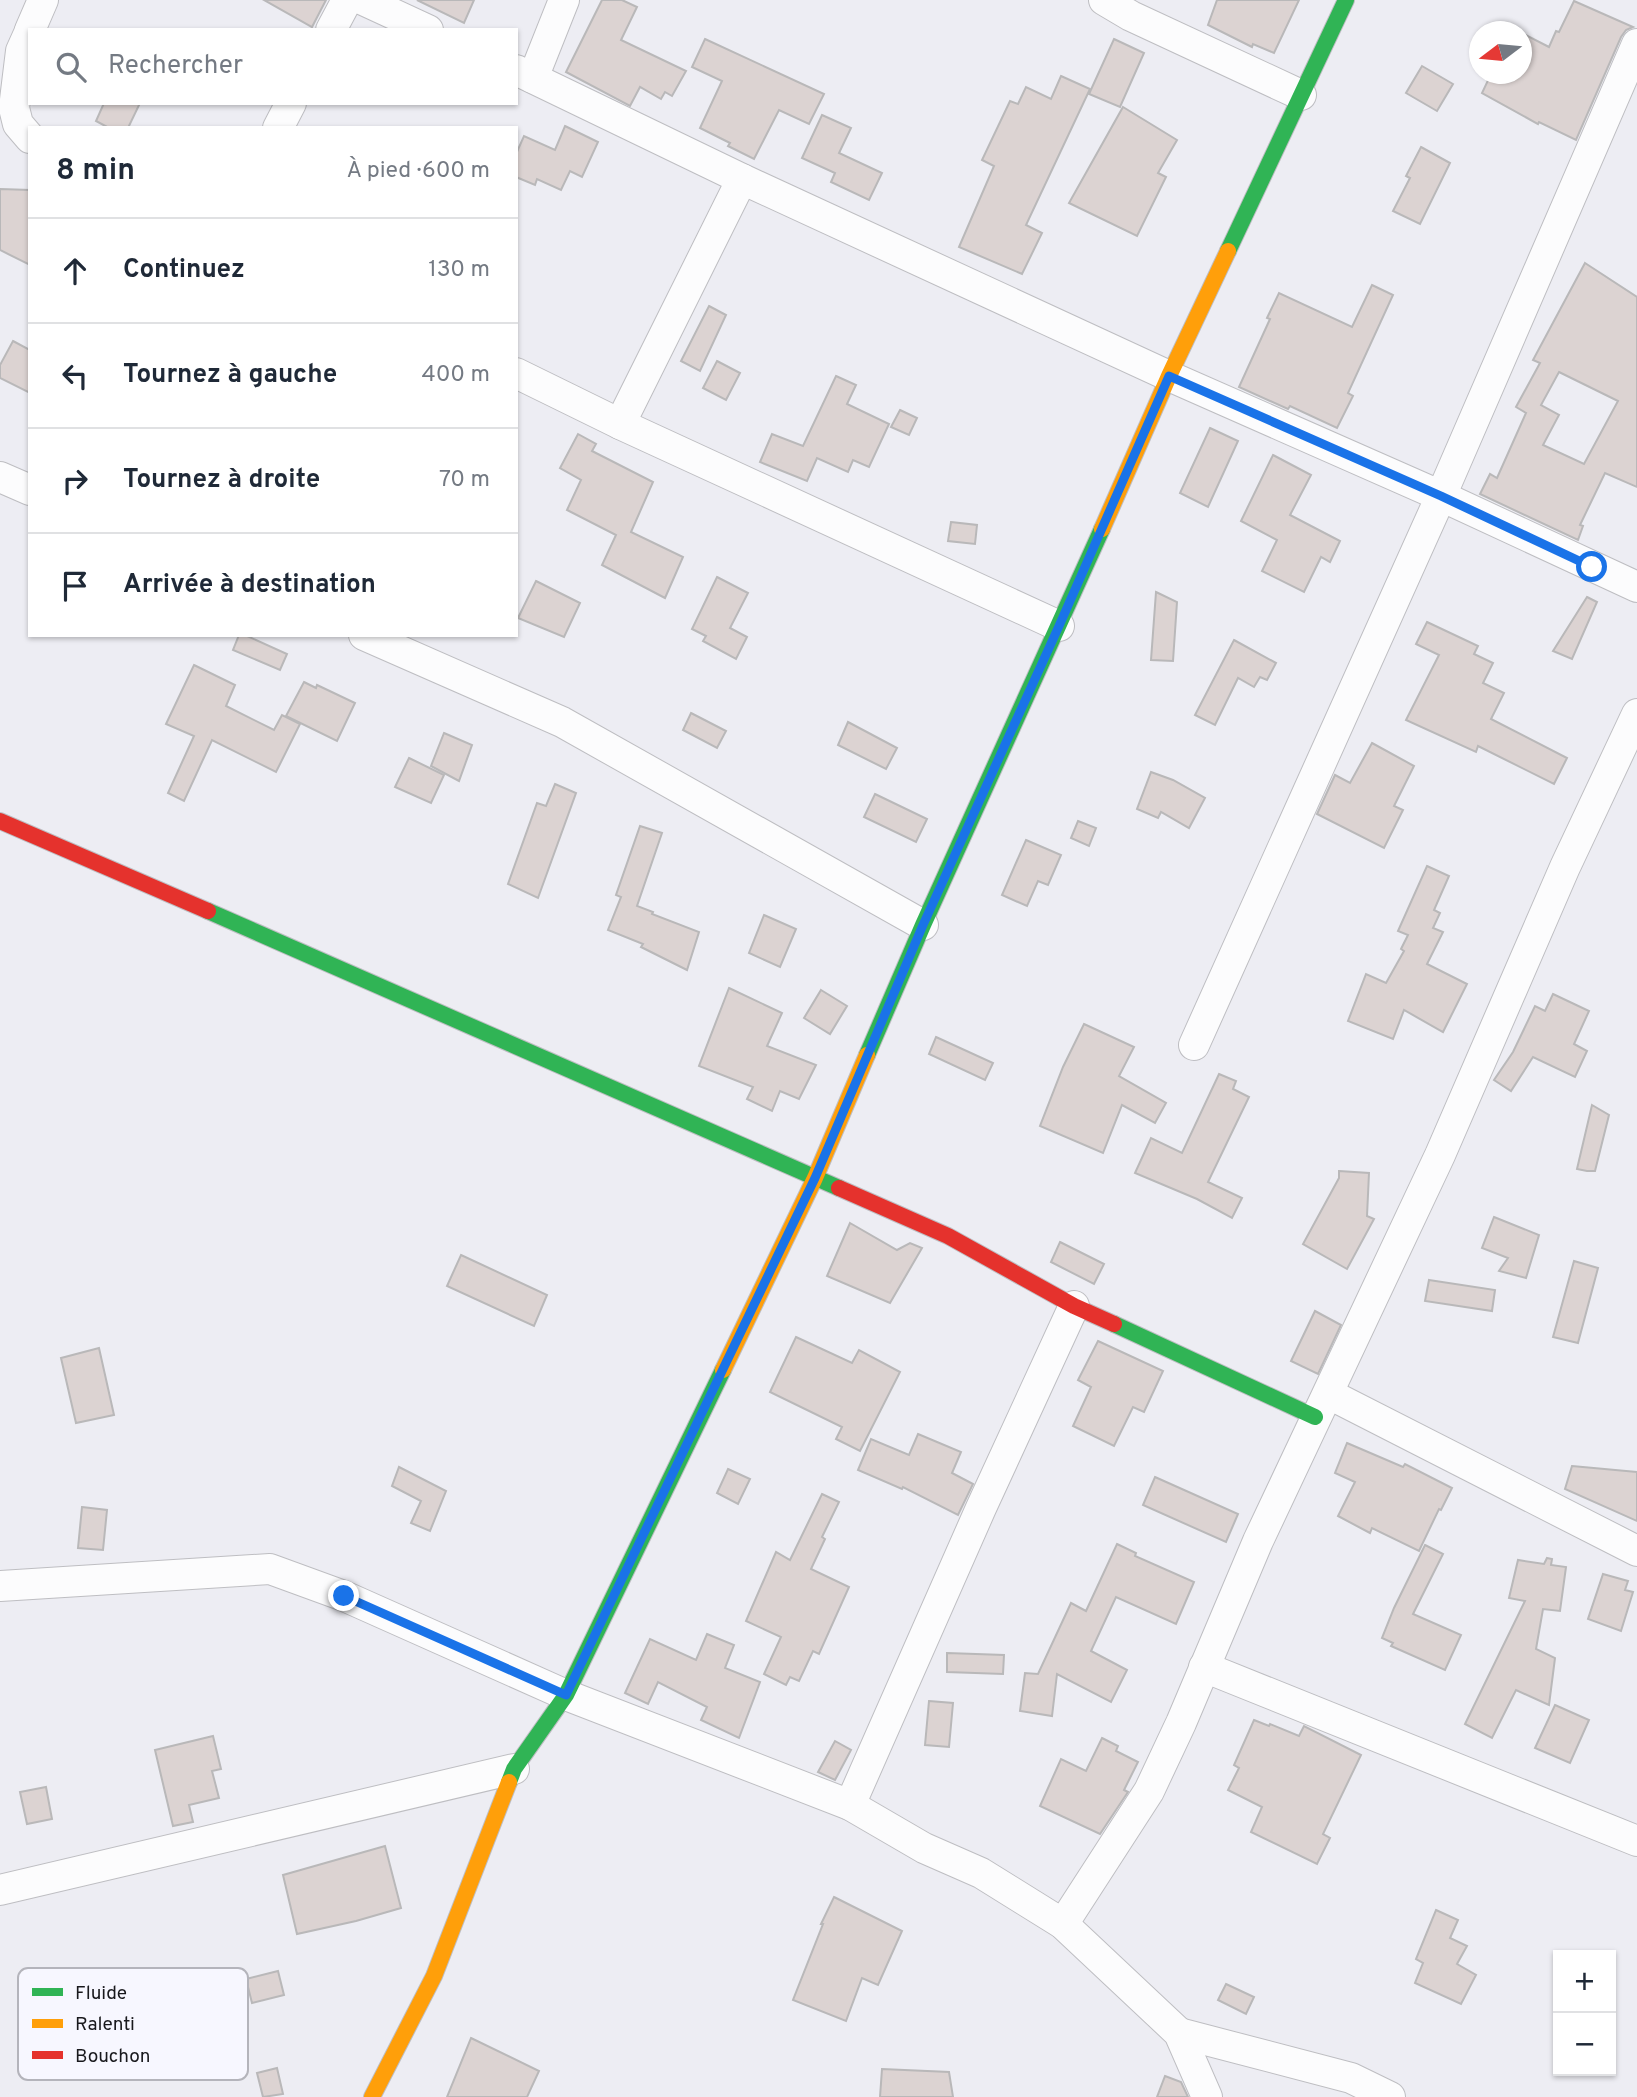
<!DOCTYPE html>
<html lang="fr">
<meta charset="utf-8">
<style>
body{margin:0;font-family:Overpass,sans-serif;background:#f2f2f3;color:#1f2937}
.controls{position:absolute;right:21px;bottom:21px;display:grid;overflow:hidden;border-radius:0px;box-shadow:0 2px 5px #0004}
.controls button{width:63px;height:63px;display:grid;place-items:center;padding:0;border:0;border-bottom:2px solid #e0e1e3;background:#fff;color:#1f2937;font:35px sans-serif}
.compass{position:absolute;left:1469px;top:21px;width:63px;height:63px;border-radius:50%;background:#fff;box-shadow:0 2px 5px #0004;rotate:254deg}
.stop{position:absolute;width:21px;height:21px;margin:-16px;border:5px solid #1a73e8;border-radius:50%;background:#fff}
.stop.end{background:#1a73e8;border-color:#fff;box-shadow:0 2px 7px #0008}
.list{margin:0;padding:0;list-style:none}
h2{display:flex;justify-content:space-between;align-items:center;height:91px;margin:0;padding:0 28px;font-size:30px}
h2 small{font-size:23px;font-weight:400;color:#747a83}
.list li{display:grid;grid-template-columns:46px 1fr auto;gap:21px;align-items:center;box-sizing:border-box;height:105px;padding:0 28px;border-top:2px solid #e0e1e3}
.list b{display:block;font-size:26px;white-space:nowrap}
.list em{font-size:23px;font-style:normal;color:#747a83}
.icon{flex:none;width:38px;height:38px;fill:none;stroke:currentColor;stroke-width:2;stroke-linecap:round;stroke-linejoin:round}
.map{position:relative;flex:none;width:1637px;height:2097px;overflow:hidden}
.search{position:absolute;background:#fff;box-shadow:0 2px 5px #0004;left:28px;top:28px;width:490px;height:77px;display:flex;align-items:center;gap:18px;box-sizing:border-box;padding:0 24px;border-radius:0px;color:#747a83;font-size:26px}
.panel{position:absolute;background:#fff;box-shadow:0 2px 5px #0004;left:28px;top:126px;width:490px;height:511px;border-radius:0px}
.map>svg:first-child{display:block}
.building{fill:#dcd3d2;stroke:#b9b8b9;stroke-width:2;fill-rule:evenodd}
.lines{fill:none;stroke-linecap:round;stroke-linejoin:round}
.street-casing{stroke:#bebec2;stroke-width:32}
.fast-casing{stroke:#bebec2;stroke-width:18}
.slow-casing{stroke:#bebec2;stroke-width:18}
.jam-casing{stroke:#bebec2;stroke-width:18}
.street{stroke:#fcfcfd;stroke-width:30}
.fast{stroke:#30b455;stroke-width:16}
.slow{stroke:#ff9f0a;stroke-width:16}
.jam{stroke:#e5322d;stroke-width:16}
.route{stroke:#1a73e8;stroke-width:9}
.key{fill:#f7f7ff;stroke:#b4b4bb;stroke-width:2}
.key-label{font-size:19px;fill:#19191d}
</style>
<div class="map">
<svg width="1637" height="2097" viewBox="0 0 1637 2097">
<rect width="100%" height="100%" fill="#ededf3"/>
<!-- building -->
<g class="building">
<path d="M264,0H326L312,27Z"/>
<path d="M417,0H474L464,23Z"/>
<path d="M602,0H622L637,7L621,40L686,71L672,96L665,92L661,99L640,87L630,106L566,72Z"/>
<path d="M1217,0H1299L1274,53L1253,44L1252,47L1208,25Z"/>
<path d="M1574,1L1633,27L1626,30L1621,37L1576,140L1539,122L1538,124L1482,93L1491,74H1522V33L1549,47L1556,31L1559,32Z"/>
<path d="M705,39L824,94L809,124L779,110L754,159L728,146L730,143L700,128L722,81L692,67Z"/>
<path d="M1114,39L1144,53L1120,107L1089,94Z"/>
<path d="M1422,66L1453,84L1437,111L1406,93Z"/>
<path d="M1061,76L1090,89L1026,225L1042,233L1022,274L959,247L994,166L982,160L1010,101L1018,104L1026,87L1051,99Z"/>
<path d="M104,103H140L128,128H109L96,121Z"/>
<path d="M1123,107L1177,140L1158,173L1166,177L1137,236L1069,203Z"/>
<path d="M822,115L851,128L839,153L882,173L869,200L831,182L835,173L802,158Z"/>
<path d="M565,126L598,142L582,177L570,171L561,190L537,179L535,185L516,177V154L524,136L555,150Z"/>
<path d="M1421,147L1450,163L1420,224L1393,211L1410,178L1406,176Z"/>
<path d="M0,189L30,190V265L0,250Z"/>
<path d="M1585,263L1637,297V487L1605,473L1580,525L1583,526L1578,540L1480,494L1490,474L1497,478L1526,413L1516,407L1540,363L1533,360ZM1559,372L1618,401L1584,464L1543,445L1559,415L1541,405Z"/>
<path d="M1372,285L1393,295L1348,393L1353,396L1337,428L1290,406L1288,409L1239,387L1270,319L1267,318L1279,293L1352,327Z"/>
<path d="M709,306L726,315L700,371L681,361Z"/>
<path d="M13,341L30,350V393L0,378V365Z"/>
<path d="M717,361L740,373L726,400L703,388Z"/>
<path d="M836,376L856,385L847,404L889,424L869,467L853,460L848,472L817,458L807,481L760,462L772,434L803,446Z"/>
<path d="M900,410L917,418L909,435L891,427Z"/>
<path d="M1210,428L1238,441L1208,507L1180,493Z"/>
<path d="M578,434L596,444L592,451L653,482L631,532L683,557L665,598L602,565L616,535L567,510L581,480L560,468Z"/>
<path d="M1273,455L1311,475L1290,515L1340,541L1330,562L1321,557L1304,592L1262,571L1277,540L1241,521Z"/>
<path d="M951,522L977,525L975,544L948,541Z"/>
<path d="M717,577L748,593L730,628L747,637L736,659L703,641L706,636L692,629Z"/>
<path d="M536,581L580,603L564,637L518,618Z"/>
<path d="M1156,592L1177,602L1173,661L1151,660Z"/>
<path d="M1587,597L1597,602L1572,659L1553,651Z"/>
<path d="M1427,622L1478,646L1474,654L1493,663L1483,683L1504,693L1491,719L1567,758L1554,784L1478,746L1476,752L1406,720L1439,655L1416,644Z"/>
<path d="M239,635H245L287,654L280,670L233,650Z"/>
<path d="M1234,640L1276,663L1267,680L1260,677L1254,687L1238,678L1215,725L1195,715Z"/>
<path d="M194,665L235,685L226,706L274,730L282,715L300,724L276,772L212,740L184,801L168,793L194,736L166,724Z"/>
<path d="M304,682L316,688L317,685L355,703L337,741L286,716Z"/>
<path d="M691,713L726,731L717,748L683,730Z"/>
<path d="M848,722L897,748L886,769L838,745Z"/>
<path d="M444,733L472,745L459,781L431,766Z"/>
<path d="M1372,743L1414,766L1394,806L1403,810L1384,848L1317,814L1335,775L1350,783Z"/>
<path d="M409,758L444,775L431,803L395,787Z"/>
<path d="M1151,772L1173,780L1205,798L1189,828L1161,812L1158,818L1137,809Z"/>
<path d="M555,784L576,793L538,898L508,884L537,803L546,806Z"/>
<path d="M875,794L927,819L916,842L864,817Z"/>
<path d="M1078,821L1096,828L1089,846L1071,838Z"/>
<path d="M640,826L662,833L637,906L653,912L652,914L699,932L687,970L641,947L643,944L608,930L621,897L616,895Z"/>
<path d="M1026,840L1061,855L1048,885L1038,881L1027,906L1002,895Z"/>
<path d="M1427,866L1449,876L1434,910L1440,913L1433,928L1443,932L1427,964L1467,984L1443,1032L1404,1010L1393,1039L1348,1021L1366,974L1386,983L1404,951L1401,949L1408,935L1398,931Z"/>
<path d="M764,915L796,929L780,967L749,953Z"/>
<path d="M729,988L782,1013L767,1046L816,1065L799,1099L780,1091L772,1111L747,1099L753,1087L699,1066Z"/>
<path d="M821,990L847,1006L830,1034L804,1018Z"/>
<path d="M1553,994L1589,1011L1574,1044L1587,1051L1575,1077L1533,1057L1511,1091L1494,1080L1513,1052L1535,1006L1545,1011Z"/>
<path d="M1084,1024L1134,1047L1119,1076L1166,1103L1155,1123L1122,1105L1103,1153L1040,1126L1063,1067Z"/>
<path d="M936,1037L993,1063L985,1080L929,1054Z"/>
<path d="M1219,1074L1236,1081L1233,1089L1249,1097L1208,1182L1242,1198L1232,1218L1197,1199L1135,1173L1151,1138L1182,1153Z"/>
<path d="M1592,1105L1609,1115L1595,1171H1587L1577,1169Z"/>
<path d="M1339,1171L1369,1173L1367,1216L1374,1219L1347,1269L1303,1244L1339,1178Z"/>
<path d="M1494,1217L1539,1235L1526,1278L1499,1271L1508,1258L1482,1248Z"/>
<path d="M850,1223L897,1250L910,1243L922,1248L890,1303L827,1276Z"/>
<path d="M1060,1242L1104,1264L1094,1284L1051,1262Z"/>
<path d="M461,1255L547,1295L534,1326L447,1286Z"/>
<path d="M1574,1261L1598,1268L1578,1343L1553,1337Z"/>
<path d="M1429,1280L1495,1290L1492,1311L1425,1301Z"/>
<path d="M1315,1311L1341,1325L1318,1374L1291,1361Z"/>
<path d="M796,1337L852,1363L859,1350L900,1372L860,1451L836,1439L842,1427L770,1392Z"/>
<path d="M1098,1341L1163,1371L1144,1412L1133,1407L1114,1446L1073,1426L1091,1387L1078,1380Z"/>
<path d="M99,1348L114,1415L76,1423L61,1358Z"/>
<path d="M918,1434L961,1452L952,1473L973,1484L958,1515L903,1487L902,1489L858,1470L871,1439L909,1455Z"/>
<path d="M1347,1443L1403,1467L1405,1464L1452,1488L1441,1510L1439,1509L1419,1551L1372,1528L1370,1533L1338,1516L1355,1482L1335,1473Z"/>
<path d="M1572,1466L1637,1472V1521L1565,1489Z"/>
<path d="M399,1467L446,1491L430,1531L411,1523L421,1501L392,1486Z"/>
<path d="M728,1469L750,1479L738,1504L717,1493Z"/>
<path d="M1155,1477L1238,1514L1226,1542L1143,1505Z"/>
<path d="M822,1494L839,1502L822,1537L825,1539L811,1569L849,1587L819,1654L813,1651L799,1681L790,1677L786,1685L764,1674L781,1637L746,1621L776,1552L790,1560Z"/>
<path d="M82,1507L107,1510L103,1550L78,1548Z"/>
<path d="M1117,1544L1136,1553L1135,1556L1194,1582L1176,1624L1116,1597L1091,1651L1127,1670L1111,1702L1057,1674L1052,1716L1020,1711L1025,1673L1038,1674L1071,1603L1086,1611Z"/>
<path d="M1425,1545L1443,1554L1413,1614L1461,1635L1445,1670L1391,1646L1393,1643L1382,1638L1394,1608Z"/>
<path d="M1547,1558L1552,1559L1551,1565L1566,1567L1560,1611L1543,1609L1536,1649L1555,1658L1549,1705L1516,1690L1492,1738L1465,1724L1525,1601L1509,1598L1518,1560L1544,1564Z"/>
<path d="M1603,1574L1628,1581L1625,1590L1633,1592L1621,1631L1588,1619Z"/>
<path d="M707,1634L734,1645L725,1668L760,1682L739,1738L701,1720L707,1707L658,1682L648,1704L625,1693L650,1639L696,1660Z"/>
<path d="M947,1653L1004,1655L1003,1674L947,1672Z"/>
<path d="M929,1701L953,1703L949,1747L925,1745Z"/>
<path d="M1555,1705L1589,1720L1570,1763L1535,1748Z"/>
<path d="M1254,1720L1269,1726L1270,1724L1299,1736L1304,1726L1361,1755L1323,1834L1330,1838L1317,1864L1251,1832L1262,1807L1228,1790L1239,1768L1234,1765Z"/>
<path d="M213,1736L221,1769L212,1771L219,1798L189,1805L193,1822L173,1826L155,1750Z"/>
<path d="M1102,1738L1118,1746L1116,1751L1138,1762L1124,1790L1128,1792L1100,1834L1040,1806L1061,1759L1086,1771Z"/>
<path d="M835,1741L851,1750L835,1780L818,1772Z"/>
<path d="M46,1787L52,1819L27,1824L20,1792Z"/>
<path d="M385,1846L401,1908L356,1921L297,1934L283,1875Z"/>
<path d="M834,1897L902,1931L878,1985L862,1978L846,2021L793,2000L823,1924H821Z"/>
<path d="M1436,1910L1458,1920L1450,1938L1467,1946L1457,1964L1476,1975L1461,2004L1415,1983L1423,1963L1416,1959Z"/>
<path d="M278,1971L284,1995L252,2003L246,1979Z"/>
<path d="M1226,1984L1254,1997L1246,2014L1218,2000Z"/>
<path d="M471,2038L539,2071L527,2097H447Z"/>
<path d="M277,2068L283,2094L263,2097L257,2073Z"/>
<path d="M882,2069L949,2072L953,2097H880Z"/>
<path d="M1165,2076L1181,2082L1188,2097H1157Z"/>
</g>
<g class="lines">
<defs>
<g id="street">
<path d="M363,0L428,30"/>
<path d="M1104,0L1131,16L1301,95"/>
<path d="M30,30L43,0"/>
<path d="M331,30L347,0"/>
<path d="M30,31L21,51L14,108L18,124L30,138"/>
<path d="M516,70L742,179L1169,376L1441,496L1637,587"/>
<path d="M533,78L564,0"/>
<path d="M278,128L291,103"/>
<path d="M516,373L620,424L1059,626"/>
<path d="M620,424L742,179"/>
<path d="M0,477L30,490"/>
<path d="M364,635L562,722L923,925"/>
<path d="M1194,1045L1441,496L1637,44"/>
<path d="M1329,1394L1637,1551"/>
<path d="M0,1586L270,1569L344,1596L566,1695L850,1805L924,1848L981,1873L1063,1924L1179,2033L1207,2097"/>
<path d="M1204,1667L1637,1841"/>
<path d="M850,1805L981,1508L1074,1306"/>
<path d="M0,1890L514,1769"/>
<path d="M1063,1924L1149,1791L1181,1723L1258,1541L1440,1155L1565,867L1637,714"/>
<path d="M1179,2033L1351,2078L1390,2097"/>
</g>
<g id="fast">
<path d="M1228,251L1346,0"/>
<path d="M208,911L839,1188"/>
<path d="M867,1055L923,925L1102,529"/>
<path d="M1114,1324L1315,1417"/>
<path d="M509,1782L514,1769L566,1695L723,1370"/>
</g>
<g id="slow">
<path d="M1102,529L1169,376L1228,251"/>
<path d="M723,1370L815,1178L867,1055"/>
<path d="M372,2097L434,1976L509,1782"/>
</g>
<g id="jam">
<path d="M0,821L208,911"/>
<path d="M839,1188L948,1236L1074,1306L1114,1324"/>
</g>
</defs>
<!-- street casing -->
<use href="#street" class="street-casing"/>
<!-- fast casing -->
<use href="#fast" class="fast-casing"/>
<!-- slow casing -->
<use href="#slow" class="slow-casing"/>
<!-- jam casing -->
<use href="#jam" class="jam-casing"/>
<!-- street -->
<use href="#street" class="street"/>
<!-- fast -->
<use href="#fast" class="fast"/>
<!-- slow -->
<use href="#slow" class="slow"/>
<!-- jam -->
<use href="#jam" class="jam"/>
</g>
<g class="lines">
<!-- route -->
<path class="route" d="M344,1596L566,1695L815,1178L923,925L1059,626L1169,376L1441,496L1592,567"/>
</g>
<!-- legend -->
<rect x="18" y="1968" width="230" height="112" rx="10" class="key"/>
<rect x="32" y="1988" width="31" height="8" fill="#30b455"/>
<rect x="32" y="2019" width="31" height="9" fill="#ff9f0a"/>
<rect x="32" y="2051" width="31" height="8" fill="#e5322d"/>
<g class="key-label">
<text x="75" y="1999">Fluide</text>
<text x="75" y="2030">Ralenti</text>
<text x="75" y="2062">Bouchon</text>
</g>
</svg>
<div class="controls">
<button>+</button>
<button>−</button>
</div>
<svg class="compass" viewBox="-18 -18 36 36"><path d="M0-13l5 13h-10z" fill="#e53935"/><path d="M0 13l5-13h-10z" fill="#747a83"/></svg>
<div class="stop" style="left:1592px;top:567px"></div>
<div class="stop end" style="left:344px;top:1596px"></div>
<div class="search"><svg class="icon" aria-label="search" viewBox="0 0 24 24"><circle cx="10" cy="10" r="6"/><path d="M15 15l6 6"/></svg>Rechercher</div>
<section class="panel">
<h2>8 min<small>À pied · 600 m</small></h2>
<ul class="list">
<li><svg class="icon" aria-label="ahead" viewBox="0 0 24 24"><path d="M12 20V5M6 11l6-6 6 6"/></svg><div><b>Continuez</b></div><em>130 m</em></li>
<li><svg class="icon" aria-label="left" viewBox="0 0 24 24"><path d="M17 20v-9H6M10 6l-5 5 5 5"/></svg><div><b>Tournez à gauche</b></div><em>400 m</em></li>
<li><svg class="icon" aria-label="right" viewBox="0 0 24 24"><path d="M7 20v-9h11M14 6l5 5-5 5"/></svg><div><b>Tournez à droite</b></div><em>70 m</em></li>
<li><svg class="icon" aria-label="arrive" viewBox="0 0 24 24"><path d="M6 21V4h12l-3 4 3 4H6"/></svg><div><b>Arrivée à destination</b></div></li>
</ul>
</section>
</div>
